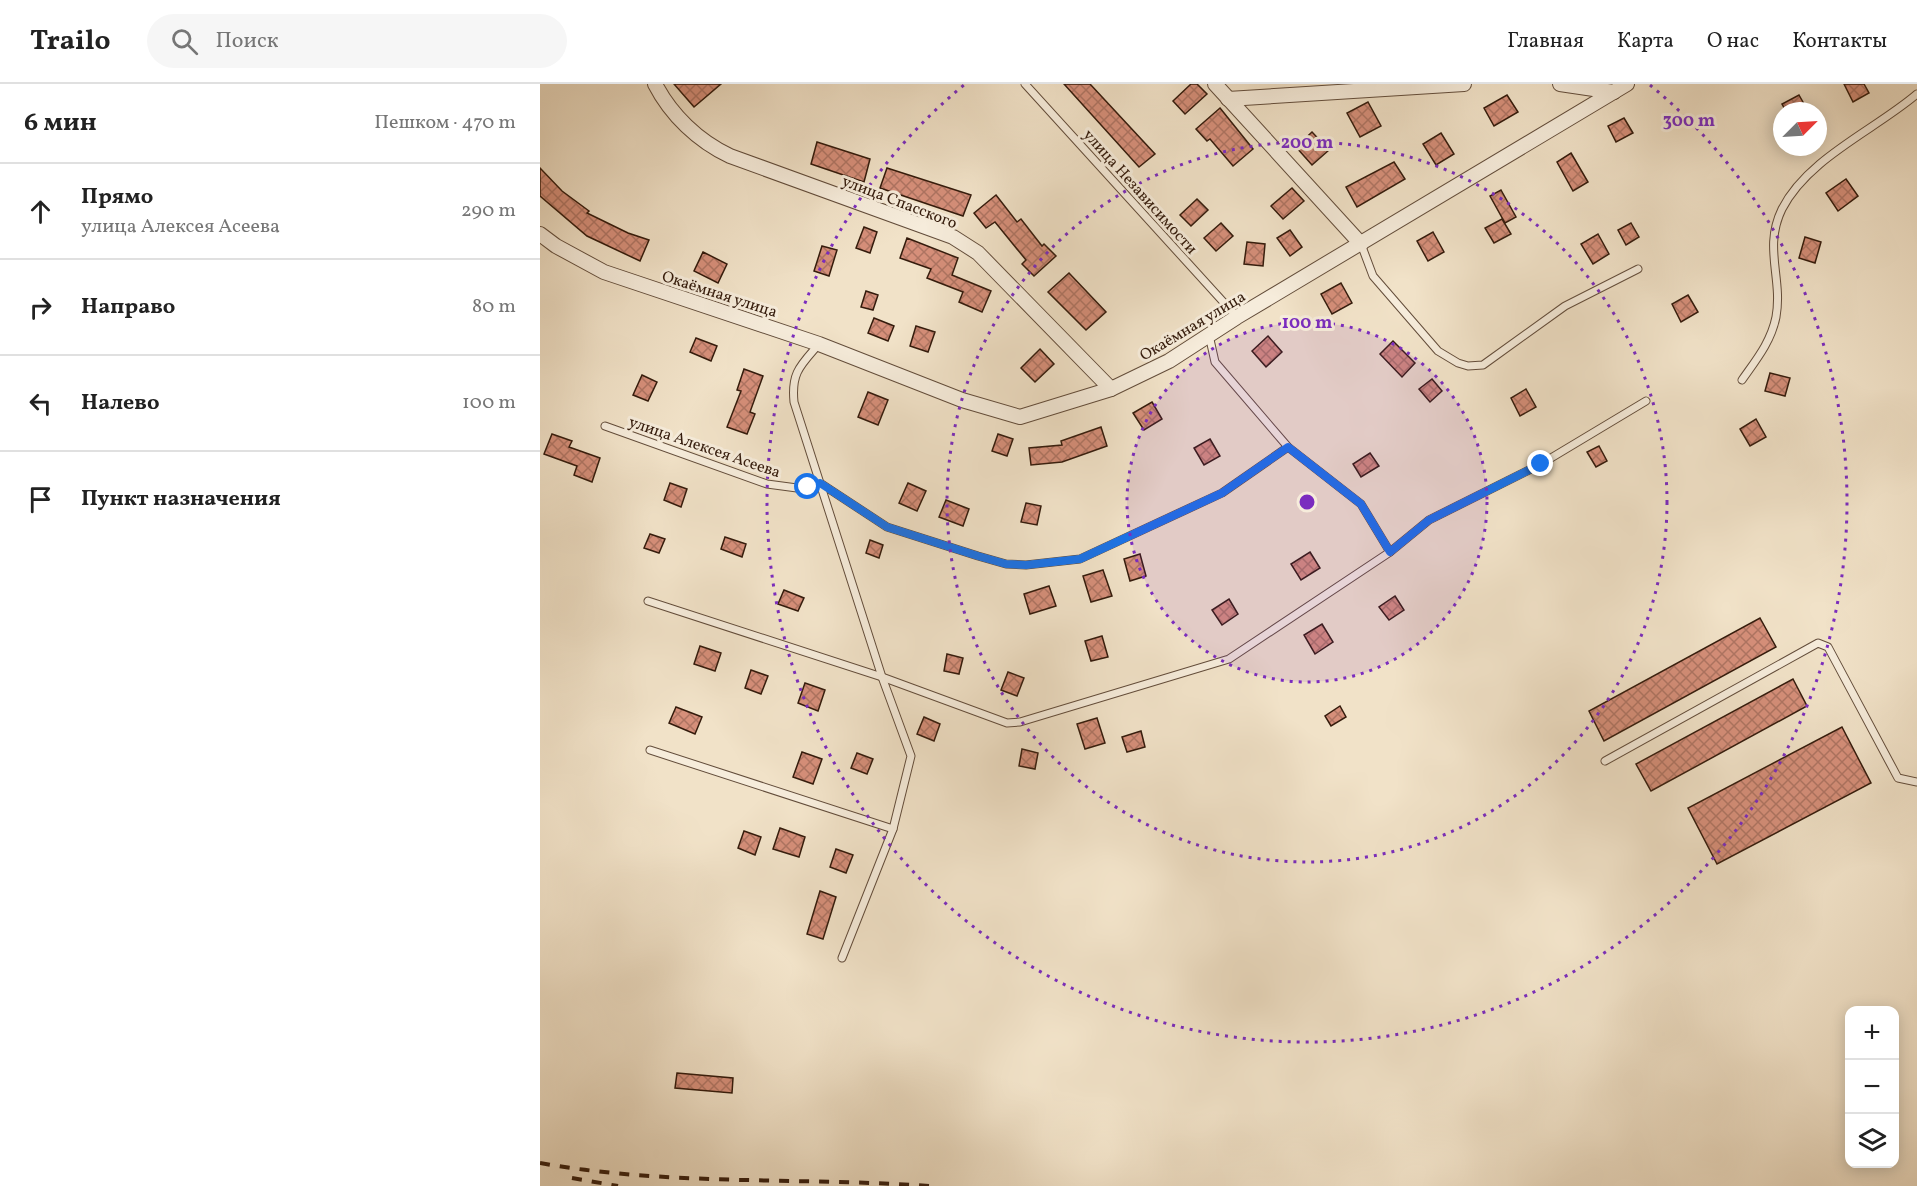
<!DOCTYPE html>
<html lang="ru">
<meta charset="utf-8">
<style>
body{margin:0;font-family:Vollkorn,serif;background:#f6f6f6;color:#222}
.controls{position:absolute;right:18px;bottom:18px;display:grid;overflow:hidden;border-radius:12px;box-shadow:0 3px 15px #0003}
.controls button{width:54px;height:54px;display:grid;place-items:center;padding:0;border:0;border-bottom:2px solid #e0e0e0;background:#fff;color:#222;font:30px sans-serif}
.compass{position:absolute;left:1233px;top:18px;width:54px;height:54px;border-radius:50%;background:#fff;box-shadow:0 3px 15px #0003;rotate:66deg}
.stop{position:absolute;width:18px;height:18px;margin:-14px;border:4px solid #1a73e8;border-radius:50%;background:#fff}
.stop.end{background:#1a73e8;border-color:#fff;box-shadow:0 2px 6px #0008}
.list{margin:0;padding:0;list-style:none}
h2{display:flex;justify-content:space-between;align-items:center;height:78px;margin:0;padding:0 24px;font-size:26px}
h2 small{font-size:20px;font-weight:400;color:#767676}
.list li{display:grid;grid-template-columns:39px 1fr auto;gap:18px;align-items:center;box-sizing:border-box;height:96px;padding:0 24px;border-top:2px solid #e0e0e0}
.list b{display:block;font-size:22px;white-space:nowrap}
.list p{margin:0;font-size:20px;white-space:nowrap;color:#767676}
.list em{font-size:20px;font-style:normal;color:#767676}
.icon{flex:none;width:33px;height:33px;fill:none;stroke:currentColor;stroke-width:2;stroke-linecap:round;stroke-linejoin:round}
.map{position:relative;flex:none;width:1377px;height:1102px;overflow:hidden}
header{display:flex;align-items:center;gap:36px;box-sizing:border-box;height:84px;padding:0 30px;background:#fff;border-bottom:2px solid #e0e0e0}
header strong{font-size:28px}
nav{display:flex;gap:33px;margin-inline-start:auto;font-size:21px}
.search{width:420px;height:54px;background:#f6f6f6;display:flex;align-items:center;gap:15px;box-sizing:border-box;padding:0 21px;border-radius:33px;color:#767676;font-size:22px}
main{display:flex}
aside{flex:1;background:#fff}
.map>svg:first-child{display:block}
.building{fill:url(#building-cross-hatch);stroke:#341b0c;stroke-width:1.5}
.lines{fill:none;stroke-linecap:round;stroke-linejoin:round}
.service-casing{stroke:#634d3b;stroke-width:9}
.minor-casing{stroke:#634d3b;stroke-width:16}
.service{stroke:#f6ecdb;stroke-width:7}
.minor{stroke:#f6ecdb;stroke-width:14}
.rail{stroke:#341b0c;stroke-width:4;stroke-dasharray:10 10;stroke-linecap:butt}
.route{stroke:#1a73e8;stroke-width:8}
.ring{fill:none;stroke:#7b2cbf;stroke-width:3;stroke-dasharray:3 6}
.labels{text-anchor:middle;stroke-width:6;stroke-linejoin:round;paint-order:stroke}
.street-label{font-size:16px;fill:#341b0c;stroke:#f6ecdb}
.centre{fill:#7b2cbf;stroke:#f6ecdb;stroke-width:3}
.ring-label{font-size:18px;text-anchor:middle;font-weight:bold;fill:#7b2cbf;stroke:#f6ecdb;stroke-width:6;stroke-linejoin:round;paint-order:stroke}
</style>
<header>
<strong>Trailo</strong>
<div class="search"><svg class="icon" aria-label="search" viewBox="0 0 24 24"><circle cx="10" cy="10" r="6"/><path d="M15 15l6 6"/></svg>Поиск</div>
<nav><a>Главная</a><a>Карта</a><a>О нас</a><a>Контакты</a></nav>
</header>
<main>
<aside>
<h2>6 мин<small>Пешком · 470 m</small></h2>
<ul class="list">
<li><svg class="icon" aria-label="ahead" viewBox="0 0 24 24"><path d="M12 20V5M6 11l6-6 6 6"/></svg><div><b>Прямо</b><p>улица Алексея Асеева</p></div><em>290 m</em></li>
<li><svg class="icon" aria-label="right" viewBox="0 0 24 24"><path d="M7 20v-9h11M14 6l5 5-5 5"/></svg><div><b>Направо</b></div><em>80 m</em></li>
<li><svg class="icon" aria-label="left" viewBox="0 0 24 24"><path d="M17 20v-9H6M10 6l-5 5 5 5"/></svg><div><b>Налево</b></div><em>100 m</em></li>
<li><svg class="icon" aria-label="arrive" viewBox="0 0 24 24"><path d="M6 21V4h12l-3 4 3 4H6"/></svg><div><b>Пункт назначения</b></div></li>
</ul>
</aside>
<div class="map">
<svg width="1377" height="1102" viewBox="0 0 1377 1102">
<defs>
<pattern id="building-cross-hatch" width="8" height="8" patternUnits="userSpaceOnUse" patternTransform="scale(1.5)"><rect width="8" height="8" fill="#d68f7a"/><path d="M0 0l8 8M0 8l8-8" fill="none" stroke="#ae7462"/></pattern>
</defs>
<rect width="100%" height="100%" fill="#f1e2c8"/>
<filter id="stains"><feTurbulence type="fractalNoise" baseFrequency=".00333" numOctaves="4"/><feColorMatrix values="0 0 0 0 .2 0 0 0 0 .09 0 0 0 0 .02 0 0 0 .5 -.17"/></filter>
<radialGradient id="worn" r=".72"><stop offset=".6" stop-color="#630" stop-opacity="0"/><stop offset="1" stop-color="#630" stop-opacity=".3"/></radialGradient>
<!-- building -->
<g class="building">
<path d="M134,0H181L154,23Z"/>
<path d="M524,0H550L615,70L599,83Z"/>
<path d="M651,0H657L667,10L645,30L633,17Z"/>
<path d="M1304,0H1324L1329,9L1313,18Z"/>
<path d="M967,11L978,28L954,42L944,24Z"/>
<path d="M1259,11L1268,27H1246L1242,20Z"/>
<path d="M828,18L841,42L820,53L807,29Z"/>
<path d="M680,24L713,65L693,82L670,55L667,57L656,45Z"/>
<path d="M1084,34L1093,49L1076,58L1068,42Z"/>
<path d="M772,48L789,66L772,81L756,63Z"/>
<path d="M901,49L914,70L896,81L883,60Z"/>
<path d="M277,58L330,75L324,98L271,80Z"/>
<path d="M1031,69L1048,98L1033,107L1017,78Z"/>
<path d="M854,78L865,95L817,123L806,103Z"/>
<path d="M0,84L22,107L49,127L47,129L88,149L109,156L100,177L47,152L0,112Z"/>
<path d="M347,84L431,111L423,132L340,104Z"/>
<path d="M1306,95L1318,112L1298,127L1286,109Z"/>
<path d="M752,104L764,117L743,135L731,122Z"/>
<path d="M961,106L976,133L965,139L950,112Z"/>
<path d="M456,111L477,138L481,135L502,162L504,160L516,172L494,192L482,180L486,176L455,138L446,144L434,129Z"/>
<path d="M657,115L668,126L651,142L640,131Z"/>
<path d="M962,135L971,150L954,159L945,144Z"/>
<path d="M681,139L693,152L676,167L664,154Z"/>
<path d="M1091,139L1099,153L1086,161L1078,146Z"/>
<path d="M324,143L337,148L330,169L316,164Z"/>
<path d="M750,146L762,163L750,172L737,154Z"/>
<path d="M893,148L904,168L888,177L877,157Z"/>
<path d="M1058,150L1069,170L1053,180L1041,160Z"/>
<path d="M1265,153L1281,158L1275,179L1259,174Z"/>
<path d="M367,154L418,174L412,191L451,207L442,228L419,218L423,208L387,194L391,185L360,174Z"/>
<path d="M707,158L725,160L723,182L704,180Z"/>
<path d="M282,162L297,166L289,192L274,187Z"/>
<path d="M163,168L187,180L178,199L154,187Z"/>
<path d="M529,189L566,228L546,246L508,208Z"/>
<path d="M801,199L812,219L792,230L781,210Z"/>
<path d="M326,207L338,211L333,226L321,223Z"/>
<path d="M1148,211L1158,228L1141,238L1132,220Z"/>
<path d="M334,234L354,242L348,257L328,249Z"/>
<path d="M376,242L395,248L388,268L370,262Z"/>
<path d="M728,252L742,268L726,283L712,267Z"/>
<path d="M156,254L177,262L171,277L150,268Z"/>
<path d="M853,257L875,279L862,293L840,270Z"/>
<path d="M500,265L514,280L495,298L481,284Z"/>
<path d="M204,285L223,292L210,328L215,330L207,350L187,343L201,307L197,306Z"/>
<path d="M1230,289L1250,294L1245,312L1225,307Z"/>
<path d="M102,291L117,298L108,317L93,311Z"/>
<path d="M892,295L902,307L890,318L879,305Z"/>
<path d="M986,305L996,323L980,332L971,314Z"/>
<path d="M328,308L348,316L338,341L318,333Z"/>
<path d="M612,318L622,335L604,346L593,329Z"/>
<path d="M1216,335L1226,353L1210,362L1200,345Z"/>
<path d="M561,343L567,362L522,378L491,381L489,364L522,361L521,357Z"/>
<path d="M12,350L32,357L29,363L60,374L52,398L34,391L37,382L4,370Z"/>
<path d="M458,350L473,355L467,372L452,367Z"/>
<path d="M670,355L680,372L664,381L654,364Z"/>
<path d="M1059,362L1067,377L1056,383L1047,368Z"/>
<path d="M830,369L839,382L821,393L813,380Z"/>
<path d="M130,399L147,405L141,423L124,416Z"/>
<path d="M368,399L386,407L377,427L359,419Z"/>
<path d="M406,416L429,425L423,442L399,433Z"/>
<path d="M486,419L501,422L497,441L481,438Z"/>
<path d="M110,450L125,455L119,469L104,464Z"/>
<path d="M185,453L206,460L202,473L181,465Z"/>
<path d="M330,456L343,461L339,474L326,469Z"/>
<path d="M770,468L780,484L761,496L751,480Z"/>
<path d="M600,470L606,492L590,497L584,475Z"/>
<path d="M563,486L572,512L551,518L543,492Z"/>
<path d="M509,502L516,522L490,530L484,510Z"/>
<path d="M244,506L264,514L258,527L238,520Z"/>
<path d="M855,512L864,526L849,536L839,523Z"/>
<path d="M689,515L698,530L682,541L672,526Z"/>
<path d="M1220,534L1236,563L1064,657L1049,627Z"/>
<path d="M782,540L793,558L775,570L764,551Z"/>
<path d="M562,552L568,573L551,577L545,557Z"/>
<path d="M160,562L181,569L175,587L154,580Z"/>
<path d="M407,570L423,574L419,590L404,587Z"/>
<path d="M211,586L228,592L221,610L205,604Z"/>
<path d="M468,588L484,594L477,612L461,606Z"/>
<path d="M1253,595L1267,622L1111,707L1096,680Z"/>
<path d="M265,599L285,606L278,627L258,619Z"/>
<path d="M800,622L806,633L791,642L785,632Z"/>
<path d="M136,623L162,633L155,650L129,639Z"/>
<path d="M384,633L400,640L394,657L377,650Z"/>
<path d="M557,634L565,659L545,665L537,640Z"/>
<path d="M1302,643L1331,699L1177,780L1148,724Z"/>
<path d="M601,647L605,663L587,668L582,653Z"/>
<path d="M482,665L498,669L495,685L479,682Z"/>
<path d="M262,668L282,675L273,700L253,693Z"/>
<path d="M317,669L333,675L327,690L311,684Z"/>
<path d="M240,744L265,753L259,773L233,765Z"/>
<path d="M204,747L221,753L215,771L198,764Z"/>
<path d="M296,765L313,771L306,789L290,783Z"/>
<path d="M280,807L296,813L283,855L267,850Z"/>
<path d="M137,989L193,994L192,1009L135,1004Z"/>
</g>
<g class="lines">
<defs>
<g id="service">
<path d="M485,0L697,233"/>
<path d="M821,160L833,192L898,267L918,279L928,282L943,281L1025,222L1098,185"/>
<path d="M279,260C261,281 251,288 254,318L342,593L371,672L353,745L302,874"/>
<path d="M1202,296C1216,276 1231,258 1236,233C1243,194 1223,164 1242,125C1268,74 1335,46 1377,10"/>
<path d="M65,342L227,400L257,404L280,399L347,443L438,472L466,480L486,481L540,475L682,409L748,363"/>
<path d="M850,468L889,436L1001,380L1106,317"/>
<path d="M108,517L342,593L467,639L480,638L689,575L850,468L821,420L748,363L675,278L669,251"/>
<path d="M110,666L353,745"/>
<path d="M1065,677L1278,559L1288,563L1358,694L1377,698"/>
</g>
<g id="minor">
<path d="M115,0C131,31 158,57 190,72L413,153L438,169L571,305"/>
<path d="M675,0L821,160"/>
<path d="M1020,0L1074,8"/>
<path d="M688,15L924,0"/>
<path d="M0,150L16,162L64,188L279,260L422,316L480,333L571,305L629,277L697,233L1087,0"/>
</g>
</defs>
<!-- service casing -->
<use href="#service" class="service-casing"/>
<!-- minor casing -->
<use href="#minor" class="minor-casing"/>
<!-- service -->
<use href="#service" class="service"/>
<!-- minor -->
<use href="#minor" class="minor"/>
<!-- rail -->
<g class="rail">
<path d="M0,1079C128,1102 260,1093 390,1102"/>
<path d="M32,1094L78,1102"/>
</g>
</g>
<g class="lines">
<!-- route -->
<path class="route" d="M268,403L280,399L347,443L438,472L466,480L486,481L540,475L682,409L748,363L821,420L850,468L889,436L1001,380"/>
</g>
<!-- distance rings -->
<circle cx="767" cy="418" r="180" fill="#7b2cbf" fill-opacity=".12"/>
<g class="ring">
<circle cx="767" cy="418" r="180"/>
<circle cx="767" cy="418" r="360"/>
<path d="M1110 1A540 540 0 1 1 424 1"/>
</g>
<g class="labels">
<!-- street labels -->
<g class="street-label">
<text transform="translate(601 107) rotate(48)" y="6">улица Независимости</text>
<text transform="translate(360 117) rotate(21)" y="6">улица Спасского</text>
<text transform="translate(180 209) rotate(18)" y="6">Окаёмная улица</text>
<text transform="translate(652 241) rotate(-31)" y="6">Окаёмная улица</text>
<text transform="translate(165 362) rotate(19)" y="6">улица Алексея Асеева</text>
</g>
</g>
<circle cx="767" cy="418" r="9" class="centre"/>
<g class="ring-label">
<text x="1149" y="42">300 m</text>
<text x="767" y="64">200 m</text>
<text x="767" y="244">100 m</text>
</g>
<rect width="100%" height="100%" filter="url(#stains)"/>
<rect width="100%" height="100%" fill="url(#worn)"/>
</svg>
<div class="controls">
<button>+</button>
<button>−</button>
<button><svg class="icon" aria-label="layers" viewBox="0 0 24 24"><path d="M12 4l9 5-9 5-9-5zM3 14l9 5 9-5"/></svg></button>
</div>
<svg class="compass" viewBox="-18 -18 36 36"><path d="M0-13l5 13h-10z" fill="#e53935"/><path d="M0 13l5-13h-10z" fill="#767676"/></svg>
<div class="stop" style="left:268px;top:403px"></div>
<div class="stop end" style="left:1001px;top:380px"></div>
</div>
</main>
